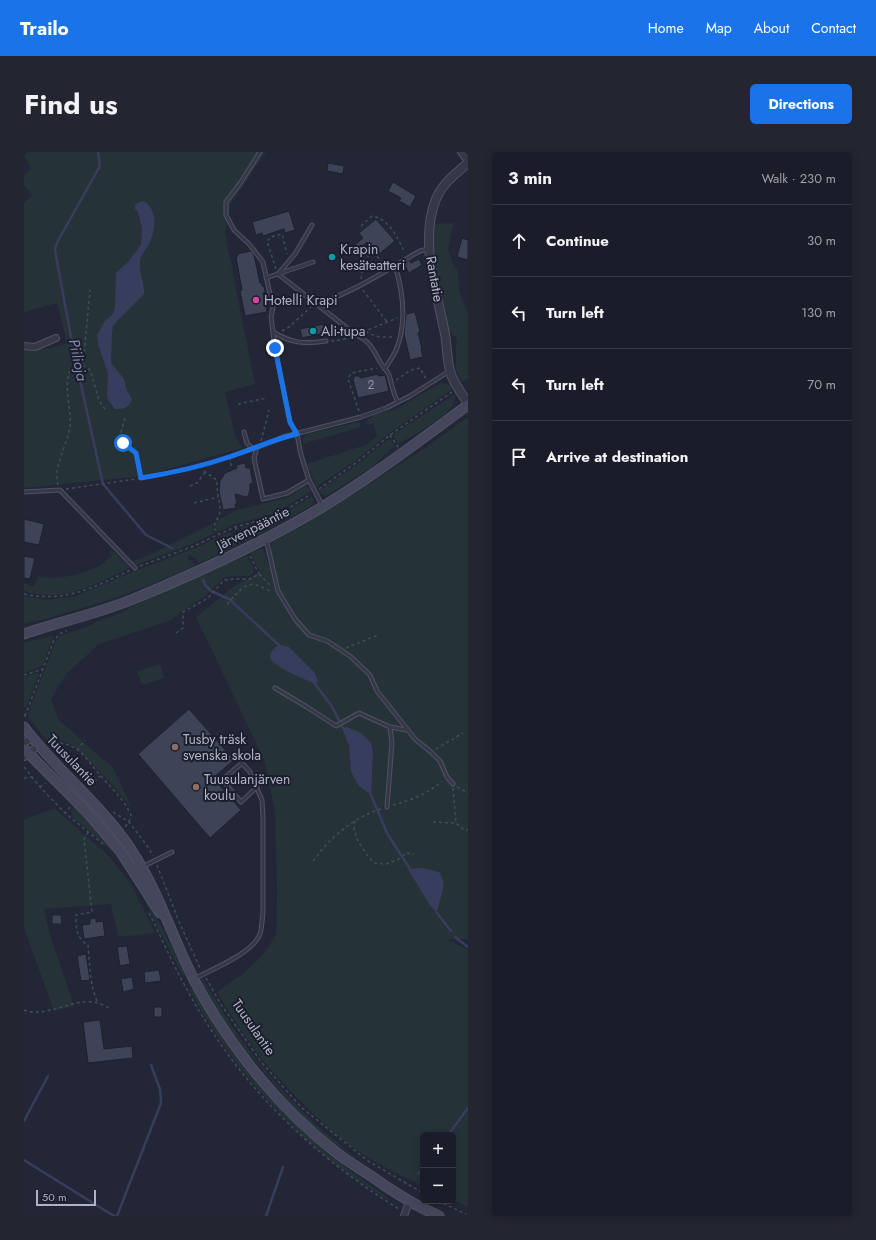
<!DOCTYPE html>
<meta charset="utf-8">
<style>
body{margin:0;font-family:Jost,sans-serif;background:#232531;color:#f1f3f6}
.controls{position:absolute;right:12px;bottom:12px;display:grid;overflow:hidden;border-radius:6px;box-shadow:0 2px 10px #0003}
.controls button{width:36px;height:36px;display:grid;place-items:center;padding:0;border:0;border-bottom:1px solid #383a46;background:#1a1c29;color:#f1f3f6;font:20px sans-serif}
.scale{position:absolute;left:12px;bottom:10px;width:60px;box-sizing:border-box;padding-left:4px;border:2px solid #b0b3c4;border-top:0;font-size:11px;line-height:14px;white-space:nowrap;color:#b0b3c4;-webkit-text-stroke:3px #1b1e2c;paint-order:stroke}
.stop{position:absolute;width:12px;height:12px;margin:-9px;border:3px solid #1a73e8;border-radius:50%;background:#fff}
.stop.end{background:#1a73e8;border-color:#fff;box-shadow:0 1px 4px #0008}
.list{margin:0;padding:0;list-style:none}
h2{display:flex;justify-content:space-between;align-items:center;height:52px;margin:0;padding:0 16px;font-size:17px}
h2 small{font-size:13px;font-weight:400;color:#9fa1a8}
.list li{display:grid;grid-template-columns:26px 1fr auto;gap:12px;align-items:center;box-sizing:border-box;height:72px;padding:0 16px;border-top:1px solid #383a46}
.list b{display:block;font-size:15px;white-space:nowrap}
.list em{font-size:13px;font-style:normal;color:#9fa1a8}
.icon{flex:none;width:22px;height:22px;fill:none;stroke:currentColor;stroke-width:2;stroke-linecap:round;stroke-linejoin:round}
.map{position:relative;flex:none;width:444px;height:1064px;overflow:hidden;border-radius:6px}
header{display:flex;align-items:center;gap:24px;box-sizing:border-box;height:56px;padding:0 20px;background:#1a73e8;color:#fff}
header strong{font-size:19px}
nav{display:flex;gap:22px;margin-inline-start:auto;font-size:14px}
.intro{display:flex;align-items:center;justify-content:space-between;box-sizing:border-box;height:96px;padding:0 24px}
h1{margin:0;font-size:28px}
.button{padding:10px 18px;border-radius:6px;background:#1a73e8;color:#fff;font-size:14px;font-weight:700}
main{display:flex;gap:24px;padding:0 24px}
aside{flex:1;background:#1a1c29;border-radius:6px;box-shadow:0 2px 10px #0003}
.map>svg:first-child{display:block}
.green{fill:#253339}
.water{fill:#373d5d}
.lines{fill:none;stroke-linecap:round;stroke-linejoin:round}
.stream{stroke:#373d5d;stroke-width:2.5}
.building{fill:#3f4357;stroke:#1d202e}
.service-casing{stroke:#505363;stroke-width:5}
.minor-casing{stroke:#505363;stroke-width:8}
.tertiary-casing{stroke:#505363;stroke-width:10}
.secondary-casing{stroke:#505363;stroke-width:11}
.path{stroke:#424e56;stroke-width:1.5;stroke-dasharray:3 3;stroke-linecap:butt}
.service{stroke:#363848;stroke-width:3}
.minor{stroke:#363848;stroke-width:6}
.tertiary{stroke:#363848;stroke-width:8}
.secondary{stroke:#44475b;stroke-width:9}
.route{stroke:#1a73e8;stroke-width:5}
.culture-dot{fill:#0f9aa8;stroke:#1b1e2c;stroke-width:1.5}
.hotel-dot{fill:#d1479c;stroke:#1b1e2c;stroke-width:1.5}
.education-dot{fill:#8d6e63;stroke:#1b1e2c;stroke-width:1.5}
.labels{text-anchor:middle;stroke-width:4;stroke-linejoin:round;paint-order:stroke}
.number-label{font-size:12px;fill:#9497a9}
.poi-label{font-size:14px;fill:#b0b3c4;stroke:#1b1e2c;text-anchor:start}
.street-label{font-size:14px;fill:#b0b3c4;stroke:#1b1e2c}
.water-label{font-size:15px;font-style:italic;fill:#8189af;stroke:#1b1e2c}
</style>
<header>
<strong>Trailo</strong>
<nav><a>Home</a><a>Map</a><a>About</a><a>Contact</a></nav>
</header>
<div class="intro"><h1>Find us</h1><a class="button">Directions</a></div>
<main>
<div class="map">
<svg width="444" height="1064" viewBox="0 0 444 1064">
<rect width="100%" height="100%" fill="#222637"/>
<!-- green -->
<g class="green">
<path d="M0,0H242L207,52L201,81L231,232L201,240L211,283L218,296L119,324L0,336V198L28,196L43,191L33,151L0,160V51L8,43L0,33V24L7,16L0,4Z"/>
<path d="M430,71L424,97L429,113L434,118L435,140L444,161V226L437,230L432,218V193L433,192L432,184H430L425,178L410,101V72Z"/>
<path d="M417,231L426,232L428,235L427,238L367,280L332,308L292,335L283,312L344,292L353,284L349,271L343,273L342,269L350,263L370,258Z"/>
<path d="M431,242C431,246 431,249 428,254C421,265 388,285 375,291H374L370,285V282Z"/>
<path d="M444,265V787H422L444,798V1055L429,1048V983H399V1034C374,1022 349,1010 327,994C295,969 265,939 239,908C222,887 207,863 193,840L220,821L234,808L242,799L252,782L253,740L251,660L241,610L172,465L209,435L236,420L226,401L238,396L241,400L245,414L249,412L247,403V392L252,388L285,370L398,298Z"/>
<path d="M335,270L337,272L336,275L279,292C278,287 279,285 284,282Z"/>
<path d="M365,287L367,288L371,295L365,298V299L348,315L302,344L297,342L295,339L332,313Z"/>
<path d="M280,334L286,336V340L253,360L243,364L210,372L196,379L192,377L191,373L194,368L211,359L265,345Z"/>
<path d="M288,344L290,348L288,353L270,364L220,390L216,380L218,375L247,367L261,361Z"/>
<path d="M189,371L188,374L190,381L168,392L112,413L107,410L132,400Z"/>
<path d="M203,381H208L217,391L176,411L172,407L164,402V407L169,410L171,414C115,439 59,458 0,472V444L20,448L49,445L111,419L174,395Z"/>
<path d="M88,398L106,416C84,426 55,442 31,443C20,444 10,442 0,439V431L10,435L14,424C28,430 59,422 73,415C78,413 83,407 88,403L85,400Z"/>
<path d="M223,403L229,416V420L226,424H206L199,426L181,444L158,459L147,468L75,492L42,522L27,547L34,567L76,605L88,614L108,656L85,629L50,594L36,588L23,589L4,565V561L29,496L33,487L38,483L68,473L71,470L97,461L121,448Z"/>
<path d="M26,484H30L18,514L0,521V491Z"/>
<path d="M136,512L140,526L118,533L113,519Z"/>
<path d="M12,521L15,522L3,554L0,556V525Z"/>
<path d="M50,654C65,669 81,685 94,702C121,739 141,781 161,823L159,824L116,740L91,703L70,683L48,665L47,659Z"/>
<path d="M30,656L85,704L107,732L131,781L94,785L87,752L20,757L26,783L50,854L30,859L0,776V668Z"/>
<path d="M178,826L209,876L229,904L264,945L292,973L333,1007C299,988 271,957 246,927C219,896 195,864 177,827Z"/>
<path d="M166,836L169,838C180,857 191,877 204,895C248,956 301,1004 363,1045L362,1047C343,1034 323,1022 305,1007C261,970 222,927 190,879C181,865 173,851 165,837Z"/>
</g>
<!-- water -->
<g class="water">
<path d="M120,49C134,59 132,77 125,92C121,98 116,104 116,111C115,122 121,132 120,142L94,168L89,174L88,181L87,211L100,227L103,239L108,247C105,256 100,257 91,257L84,248L83,242L84,221L74,192L73,183L81,169L89,162L91,154L92,121L104,110L117,93L118,76L114,60L111,57V53L115,50Z"/>
<path d="M255,493L265,495L290,520L294,529L291,532C283,528 247,514 246,505C246,499 251,496 255,493Z"/>
<path d="M323,575L337,581L347,591L349,600L347,643L335,634L327,620L325,593L319,579V576Z"/>
<path d="M398,716L415,720C425,735 415,745 413,761L406,753L385,719L386,717Z"/>
</g>
<g class="lines">
<!-- stream -->
<g class="stream">
<path d="M74,0L76,14L35,87L31,96L32,104L50,201L79,332L122,383L148,396"/>
<path d="M179,428L182,434L187,439L205,447L255,493"/>
<path d="M291,532L307,553L319,576"/>
<path d="M347,643L363,681L386,717"/>
<path d="M413,761L427,779"/>
<path d="M431,785L444,795"/>
<path d="M0,969L24,924"/>
<path d="M424,983L444,956"/>
<path d="M0,1008L85,1061L91,1064"/>
<path d="M394,1022L399,1016"/>
<path d="M93,1064L137,951L136,937L127,913"/>
<path d="M242,1064L259,1015"/>
</g>
</g>
<!-- building -->
<g class="building">
<path d="M304,11L320,14L319,22L303,19Z"/>
<path d="M369,30L392,44L386,55L375,49L377,46L364,39Z"/>
<path d="M265,59L271,78L261,81L260,77L239,84L238,81L232,83L228,70Z"/>
<path d="M352,67L371,89L354,103L343,90L334,98L331,93L339,86L335,81Z"/>
<path d="M438,86L444,88V108L433,105Z"/>
<path d="M227,99L230,103L236,131H238V134H240L241,140L239,141L243,160L221,164L216,139L218,138L212,105L214,104L213,102Z"/>
<path d="M395,107L398,113L385,121L380,112L386,108L387,111Z"/>
<path d="M391,160L396,180L394,181L398,197H397L399,205L386,208L380,182L382,162Z"/>
<path d="M300,172L301,181L278,186L276,177Z"/>
<path d="M354,222V224L361,223L365,239L334,246L329,227L331,224H334L337,226Z"/>
<path d="M221,311L222,316H226L229,331L226,332V338L224,344L222,345L211,342L213,352H211L212,356L199,358L195,339L196,329L201,321L213,316L212,313Z"/>
<path d="M0,367L20,372L15,393L0,390Z"/>
<path d="M0,404L11,406L6,427L0,426Z"/>
<path d="M165,557L210,608L189,626L217,658L186,686L114,602Z"/>
<path d="M28,763H37L38,772H28Z"/>
<path d="M72,766V770L79,769L81,784L60,787L58,773L66,772V767Z"/>
<path d="M103,794L106,812L96,814L93,795Z"/>
<path d="M62,802L66,828L57,829L53,804Z"/>
<path d="M135,818L137,829L121,831L120,820Z"/>
<path d="M108,825L110,837L99,840L97,827Z"/>
<rect x="130" y="855" width="8" height="10"/>
<path d="M76,868L80,897L108,894L109,906L64,911L59,870Z"/>
</g>
<g class="lines">
<defs>
<g id="service">
<path d="M236,0L217,30L202,50V63L210,78L225,92L239,110L249,156L247,165L251,196L266,270L273,282L277,303L285,328L298,353"/>
<path d="M288,73L271,102L254,122L332,183C348,190 349,199 358,213C360,217 364,219 365,223C368,233 369,242 374,250"/>
<path d="M242,126L289,110"/>
<path d="M292,152C329,141 362,118 396,99L404,97"/>
<path d="M249,180C269,192 280,192 302,189"/>
<path d="M361,217C364,211 369,205 372,198C383,172 379,140 371,113"/>
<path d="M220,280L223,291L229,297L259,285L337,265L362,256L386,244L424,220"/>
<path d="M233,295L230,306L239,347L263,341L285,328"/>
<path d="M0,340L36,338L111,416"/>
<path d="M242,387L254,439L271,467L285,483L303,489L326,504L346,523L353,539L391,587L407,600L416,609L423,625L429,632"/>
<path d="M251,536L283,555L312,574L335,561L366,575L383,578"/>
<path d="M363,655L368,591L366,575"/>
<path d="M110,719L148,700"/>
<path d="M170,827C188,817 228,802 236,782C238,776 238,768 239,761V666L238,648L226,620L218,611L198,628L217,650L233,635"/>
</g>
<g id="minor">
<path d="M437,0L444,9"/>
<path d="M0,194L11,195L32,186"/>
<path d="M0,591L8,586"/>
<path d="M0,605L14,594"/>
<path d="M380,1064L385,1050"/>
</g>
<path id="tertiary" d="M444,11C432,21 418,32 412,47C395,89 413,140 421,182C423,194 423,207 426,219C429,231 437,241 444,251"/>
<g id="secondary">
<path d="M0,482C35,470 72,462 107,448C173,421 239,391 300,354C350,323 397,288 444,253"/>
<path d="M0,575C33,619 78,653 108,699C134,739 148,784 169,826C204,893 255,956 314,1002C325,1010 336,1017 347,1024C369,1040 390,1053 415,1064"/>
<path d="M0,597L62,659L97,700L136,761"/>
</g>
</defs>
<!-- service casing -->
<use href="#service" class="service-casing"/>
<!-- minor casing -->
<use href="#minor" class="minor-casing"/>
<!-- tertiary casing -->
<use href="#tertiary" class="tertiary-casing"/>
<!-- secondary casing -->
<use href="#secondary" class="secondary-casing"/>
<!-- path -->
<g class="path">
<path d="M337,74L348,64C366,67 374,87 381,101"/>
<path d="M252,117L243,89L247,85L258,82L263,102"/>
<path d="M337,127L340,108L347,101L364,112"/>
<path d="M339,138L363,170"/>
<path d="M258,179L265,175L287,155"/>
<path d="M342,179C349,186 361,185 370,185"/>
<path d="M339,180L373,166"/>
<path d="M307,189L317,188L327,185"/>
<path d="M59,213L66,218L75,248L82,259"/>
<path d="M372,228L387,218L396,216L402,227"/>
<path d="M214,252L243,246"/>
<path d="M335,259L324,227L327,221L353,216"/>
<path d="M101,266L97,280L99,291L112,301L117,326"/>
<path d="M366,283L374,295"/>
<path d="M237,289L245,258"/>
<path d="M206,305L207,315"/>
<path d="M178,313L181,320L193,328C192,339 196,348 196,358C196,365 190,370 190,376L195,382"/>
<path d="M34,333C29,314 43,294 46,275C48,256 39,238 46,219L59,213L66,138"/>
<path d="M166,334L173,331L181,320"/>
<path d="M42,337L133,324L178,313L224,299"/>
<path d="M295,337L333,310L366,283L428,240"/>
<path d="M170,351L194,345"/>
<path d="M211,375L218,389"/>
<path d="M226,404L235,422"/>
<path d="M116,414L170,394L211,375L247,365L265,356L287,342"/>
<path d="M0,442C42,451 70,435 107,418"/>
<path d="M203,452C210,445 220,430 231,433C237,434 243,438 248,440"/>
<path d="M152,481L159,476V460L184,446L200,428L210,427H226L235,422L248,435"/>
<path d="M322,496L354,483"/>
<path d="M0,523L19,517"/>
<path d="M0,562L3,567"/>
<path d="M1,564L30,488L37,481L43,479"/>
<path d="M24,591C33,589 46,592 54,598C63,605 69,616 77,624C88,637 100,647 107,663L105,670L101,675"/>
<path d="M412,597L439,581"/>
<path d="M53,598L61,588"/>
<path d="M0,615L16,635L41,661"/>
<path d="M0,626L8,625"/>
<path d="M66,634L76,624"/>
<path d="M16,635L22,631"/>
<path d="M433,635L444,641"/>
<path d="M429,636L432,671L440,678H444"/>
<path d="M369,653C387,648 404,642 418,629"/>
<path d="M46,655L41,661L80,693"/>
<path d="M89,660L105,670L124,695L129,704"/>
<path d="M331,669L330,677L334,689L343,703L350,711L362,712L373,708L383,701L390,702"/>
<path d="M409,670L432,671"/>
<path d="M64,680L60,687L68,760L52,763C52,776 52,786 64,793C66,812 65,833 74,851"/>
<path d="M289,709C295,702 300,694 307,688C321,674 338,663 357,657"/>
<path d="M133,713L156,772L177,818"/>
<path d="M125,761C137,784 147,809 160,832C171,853 184,874 198,894C244,960 307,1015 375,1057"/>
<path d="M182,826L196,851L238,911L277,955L344,1009L399,1041"/>
<path d="M0,858C23,867 51,844 74,851C78,852 82,855 86,856"/>
<path d="M414,1049L444,1063"/>
</g>
<!-- service -->
<use href="#service" class="service"/>
<!-- minor -->
<use href="#minor" class="minor"/>
<!-- tertiary -->
<use href="#tertiary" class="tertiary"/>
<!-- secondary -->
<use href="#secondary" class="secondary"/>
</g>
<g class="lines">
<!-- route -->
<path class="route" d="M99,291L112,301L117,326C148,321 179,314 208,304C230,297 250,287 273,282L266,270L251,196"/>
</g>
<!-- markers -->
<g class="culture-dot">
<circle cx="308" cy="105" r="4"/>
<circle cx="289" cy="179" r="4"/>
</g>
<circle class="hotel-dot" cx="232" cy="148" r="4"/>
<g class="education-dot">
<circle cx="151" cy="595" r="4"/>
<circle cx="172" cy="635" r="4"/>
</g>
<g class="labels">
<!-- number labels -->
<g class="number-label">
<text x="347" y="237">2</text>
</g>
<!-- poi labels -->
<g class="poi-label">
<text x="316" y="102">Krapin<tspan x="316" dy="16">kesäteatteri</tspan></text>
<text x="240" y="153">Hotelli Krapi</text>
<text x="297" y="184">Ali-tupa</text>
<text x="159" y="592">Tusby träsk<tspan x="159" dy="16">svenska skola</tspan></text>
<text x="180" y="632">Tuusulanjärven<tspan x="180" dy="16">koulu</tspan></text>
</g>
<!-- street labels -->
<g class="street-label">
<text transform="translate(411 127) rotate(80)" y="5">Rantatie</text>
<text transform="translate(229 376) rotate(-27)" y="5">Järvenpääntie</text>
<text transform="translate(48 608) rotate(46)" y="5">Tuusulantie</text>
<text transform="translate(230 875) rotate(55)" y="5">Tuusulantie</text>
</g>
<!-- water labels -->
<g class="water-label">
<text transform="translate(54 208) rotate(78)" y="5">Piilioja</text>
</g>
</g>
</svg>
<div class="controls">
<button>+</button>
<button>−</button>
</div>
<div class="scale">50 m</div>
<div class="stop" style="left:99px;top:291px"></div>
<div class="stop end" style="left:251px;top:196px"></div>
</div>
<aside>
<h2>3 min<small>Walk · 230 m</small></h2>
<ul class="list">
<li><svg class="icon" aria-label="ahead" viewBox="0 0 24 24"><path d="M12 20V5M6 11l6-6 6 6"/></svg><div><b>Continue</b></div><em>30 m</em></li>
<li><svg class="icon" aria-label="left" viewBox="0 0 24 24"><path d="M17 20v-9H6M10 6l-5 5 5 5"/></svg><div><b>Turn left</b></div><em>130 m</em></li>
<li><svg class="icon" aria-label="left" viewBox="0 0 24 24"><path d="M17 20v-9H6M10 6l-5 5 5 5"/></svg><div><b>Turn left</b></div><em>70 m</em></li>
<li><svg class="icon" aria-label="arrive" viewBox="0 0 24 24"><path d="M6 21V4h12l-3 4 3 4H6"/></svg><div><b>Arrive at destination</b></div></li>
</ul>
</aside>
</main>
